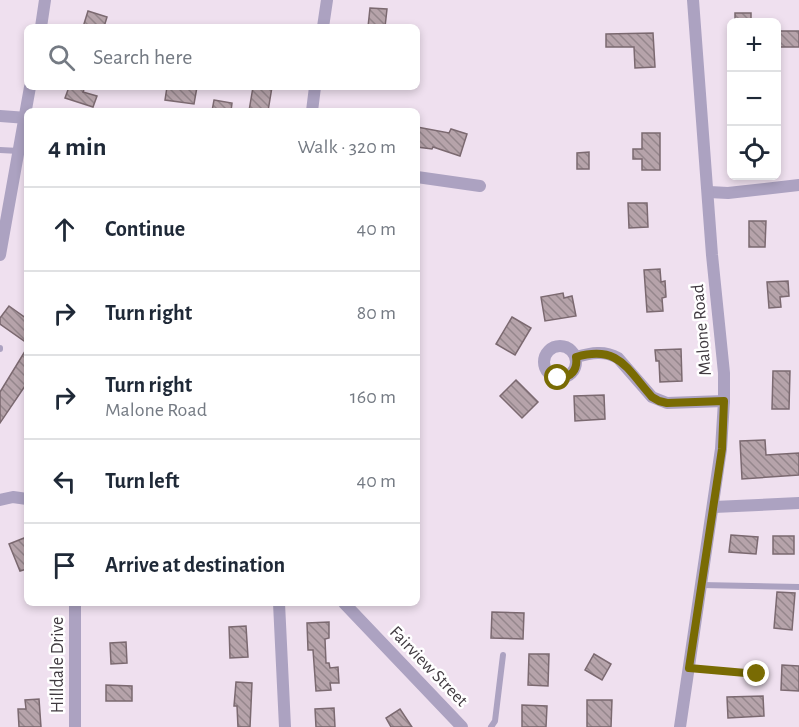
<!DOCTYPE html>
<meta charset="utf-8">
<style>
body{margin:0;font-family:"Alegreya Sans",sans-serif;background:#f2f2f3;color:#1f2937}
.controls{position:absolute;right:18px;top:18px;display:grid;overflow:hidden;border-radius:9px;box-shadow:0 3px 9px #0003}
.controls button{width:54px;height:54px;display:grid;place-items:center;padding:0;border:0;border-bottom:2px solid #e0e1e3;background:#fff;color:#1f2937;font:30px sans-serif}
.stop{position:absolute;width:18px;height:18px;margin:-14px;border:4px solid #796b03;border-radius:50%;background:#fff}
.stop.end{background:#796b03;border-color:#fff;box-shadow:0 2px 6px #0008}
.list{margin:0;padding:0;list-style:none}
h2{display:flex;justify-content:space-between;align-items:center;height:78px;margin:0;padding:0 24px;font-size:26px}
h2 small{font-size:20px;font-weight:400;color:#747a83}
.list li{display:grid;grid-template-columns:39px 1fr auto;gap:18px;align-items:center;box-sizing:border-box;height:84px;padding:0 24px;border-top:2px solid #e0e1e3}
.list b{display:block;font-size:22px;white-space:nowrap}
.list p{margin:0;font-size:20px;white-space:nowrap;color:#747a83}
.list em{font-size:20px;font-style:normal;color:#747a83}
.icon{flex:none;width:33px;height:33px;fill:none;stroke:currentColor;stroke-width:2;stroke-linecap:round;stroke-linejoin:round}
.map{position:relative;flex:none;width:799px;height:727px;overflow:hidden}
.search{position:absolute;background:#fff;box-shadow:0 3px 9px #0003;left:24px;top:24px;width:396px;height:66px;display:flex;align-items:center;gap:15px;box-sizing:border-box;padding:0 21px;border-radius:9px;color:#747a83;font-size:22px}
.panel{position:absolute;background:#fff;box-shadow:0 3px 9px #0003;left:24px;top:108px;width:396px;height:498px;border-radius:9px}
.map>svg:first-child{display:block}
.building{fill:url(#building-back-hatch);stroke:#7b6970;stroke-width:1.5}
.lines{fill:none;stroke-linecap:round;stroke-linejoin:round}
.lane{stroke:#aca2c1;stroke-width:6}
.street{stroke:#aca2c1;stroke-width:12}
.route{stroke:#796b03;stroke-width:8}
.labels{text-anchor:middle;stroke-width:5;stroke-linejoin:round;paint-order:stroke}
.street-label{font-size:18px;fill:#403a40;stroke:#fff}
</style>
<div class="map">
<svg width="799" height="727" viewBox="0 0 799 727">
<defs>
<pattern id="building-back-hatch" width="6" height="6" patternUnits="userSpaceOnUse" patternTransform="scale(1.5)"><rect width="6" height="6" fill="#b6a3aa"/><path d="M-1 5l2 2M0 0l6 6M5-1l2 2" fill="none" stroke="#95868c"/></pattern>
</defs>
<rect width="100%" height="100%" fill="#efe0ef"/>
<!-- building -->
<g class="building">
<path d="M370,8L387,9L385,27H368Z"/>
<path d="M88,11L107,17L104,27H83Z"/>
<rect x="735" y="13" width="16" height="9"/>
<rect x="777" y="31" width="22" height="16"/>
<path d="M653,33L655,67L635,68L634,47H606V34Z"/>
<path d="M69,87H85L83,92L97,96L93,107L65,98Z"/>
<path d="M167,87H197L194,104L165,100Z"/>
<path d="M253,87H272L268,111H249Z"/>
<path d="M214,100L232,103L231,111H212Z"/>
<path d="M417,127L449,133L451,129L467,134L460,156L433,147L432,149L417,147Z"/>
<path d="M642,133H660V170H642V159H633V149H642Z"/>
<path d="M589,152V169H577V153Z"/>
<path d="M628,203H647L648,227L629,228Z"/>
<path d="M749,221H766L765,247H749Z"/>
<path d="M660,269L661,282L665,281L666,297L662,298L663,311L647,312L644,270Z"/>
<path d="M788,281L789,296L780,297L781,307L769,308L767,282Z"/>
<path d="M563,293L564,298L572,296L576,316L545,321L541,297Z"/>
<path d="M9,306L27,319V343L0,324V318Z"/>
<path d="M512,317L531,328L515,355L496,344Z"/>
<path d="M27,348V383L0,423V392Z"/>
<path d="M681,349L682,381L660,382L659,361H656L655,350Z"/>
<path d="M773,371H790L789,409H772Z"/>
<path d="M516,380L538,402L522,418L500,396Z"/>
<path d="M604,395L605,419L575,421L574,396Z"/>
<path d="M765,440L766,455L799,453V475L742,479L740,441Z"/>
<path d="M731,535L758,537L756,554L729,552Z"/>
<rect x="773" y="536" width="21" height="18"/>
<path d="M24,538L27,545V569L20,571L9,544Z"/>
<path d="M777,592L795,593L792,630L774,628Z"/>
<path d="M492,612L524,613L523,639L491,638Z"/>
<path d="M329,622V638L325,639L326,663H329L330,668L338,667L339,683H330L331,690L316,691L313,650H308L307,623Z"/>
<path d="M246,626L248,657L230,658L229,627Z"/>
<path d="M126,642L127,663L111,664L110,643Z"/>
<path d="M529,654H549L548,686L528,685Z"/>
<path d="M594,654L611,664L602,680L585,670Z"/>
<path d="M782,665L799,666V691L781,690Z"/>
<path d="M236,682L252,683L250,727H238L237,706H234Z"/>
<path d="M106,685L132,686V701H106Z"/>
<path d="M763,696L764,716L728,718L727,697Z"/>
<path d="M39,699L41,727H19L18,709H26L25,700Z"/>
<path d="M587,700H612L611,727H587Z"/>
<path d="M522,705L547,706L546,727H522Z"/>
<path d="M334,708L335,727H316L315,709Z"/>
<path d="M400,709L412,727H391L386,718Z"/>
</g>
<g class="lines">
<!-- lane -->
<g class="lane">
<path d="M0,150L19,151"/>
<path d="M0,348V349"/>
<path d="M701,585L799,587"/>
<path d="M689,668L757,674"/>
<path d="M491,727L495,721L503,655"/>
</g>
<!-- street -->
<g class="street">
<path d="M41,27L45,0"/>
<path d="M323,27L327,0"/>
<path d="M312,111L315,87"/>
<path d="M0,116L27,118"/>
<path d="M417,177L480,186"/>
<path d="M709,192L728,193L799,185"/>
<path d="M0,255L30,87"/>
<circle cx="560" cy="362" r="16"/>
<path d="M576,357C591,353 604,350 618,358L652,397L667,403L724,401"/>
<path d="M0,500L13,497L27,499"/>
<path d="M714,507L799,503"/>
<path d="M75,603V727"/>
<path d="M279,603L285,727"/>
<path d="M344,603L462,727"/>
<path d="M680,727L721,449L724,401V373L712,255L693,0"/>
</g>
</g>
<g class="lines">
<!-- route -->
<path class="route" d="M558,378C571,378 578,370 576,357C619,345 626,368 652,397L659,401L667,403L724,401L722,449L689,668L757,674"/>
</g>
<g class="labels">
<!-- street labels -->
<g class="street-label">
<text transform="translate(701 330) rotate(-95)" y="6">Malone Road</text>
<text transform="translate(57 665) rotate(-90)" y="6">Hilldale Drive</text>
<text transform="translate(429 666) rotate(46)" y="6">Fairview Street</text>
</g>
</g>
</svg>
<div class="controls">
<button>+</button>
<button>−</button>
<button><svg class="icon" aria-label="locate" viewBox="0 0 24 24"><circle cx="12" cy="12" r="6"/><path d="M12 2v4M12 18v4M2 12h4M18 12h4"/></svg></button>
</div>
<div class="stop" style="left:558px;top:378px"></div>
<div class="stop end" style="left:757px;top:674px"></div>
<div class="search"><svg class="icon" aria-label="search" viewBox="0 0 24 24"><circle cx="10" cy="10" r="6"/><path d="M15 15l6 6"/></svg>Search here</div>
<section class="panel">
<h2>4 min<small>Walk · 320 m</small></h2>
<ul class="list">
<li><svg class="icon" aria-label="ahead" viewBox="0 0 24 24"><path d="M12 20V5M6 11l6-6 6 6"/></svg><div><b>Continue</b></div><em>40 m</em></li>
<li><svg class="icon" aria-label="right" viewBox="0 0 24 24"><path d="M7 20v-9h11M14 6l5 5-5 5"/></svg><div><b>Turn right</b></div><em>80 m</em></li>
<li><svg class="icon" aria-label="right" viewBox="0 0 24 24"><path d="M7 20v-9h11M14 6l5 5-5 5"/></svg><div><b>Turn right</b><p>Malone Road</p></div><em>160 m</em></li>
<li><svg class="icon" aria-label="left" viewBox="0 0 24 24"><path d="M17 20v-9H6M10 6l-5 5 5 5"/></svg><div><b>Turn left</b></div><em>40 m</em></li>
<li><svg class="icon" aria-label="arrive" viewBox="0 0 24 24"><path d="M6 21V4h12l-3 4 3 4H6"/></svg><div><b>Arrive at destination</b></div></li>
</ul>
</section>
</div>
